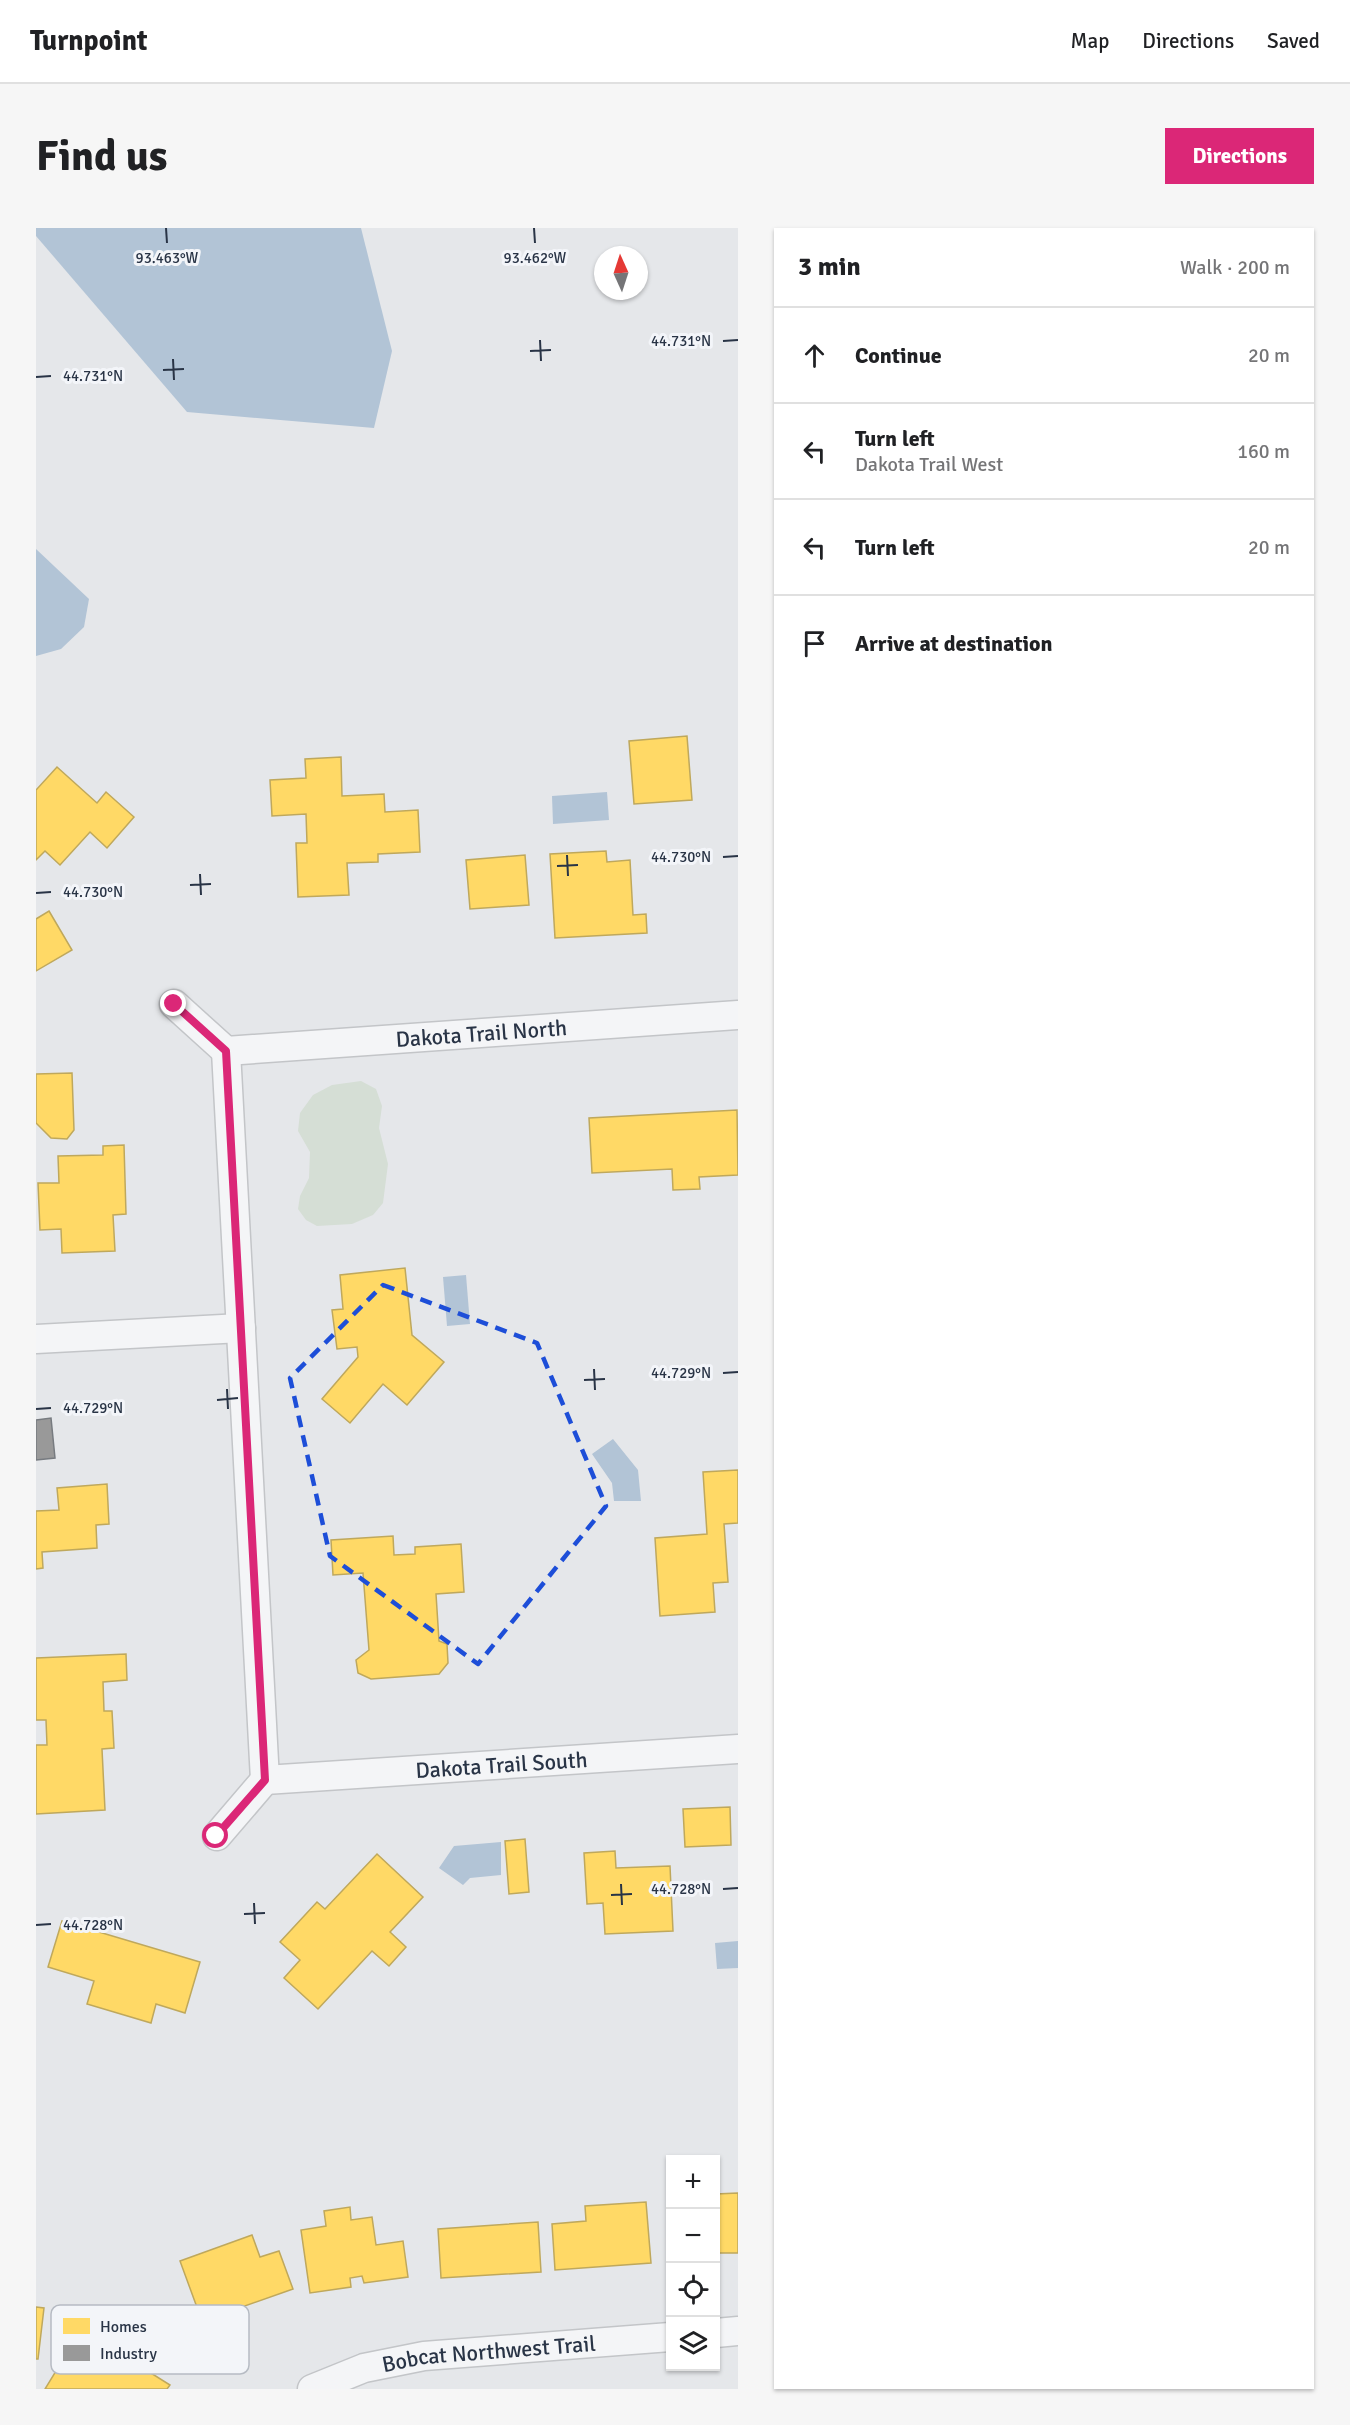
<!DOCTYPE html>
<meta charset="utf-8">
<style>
body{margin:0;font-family:Signika,sans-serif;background:#f6f6f6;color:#202124}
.controls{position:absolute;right:18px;bottom:18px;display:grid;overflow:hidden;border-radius:0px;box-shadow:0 2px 4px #0004}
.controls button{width:54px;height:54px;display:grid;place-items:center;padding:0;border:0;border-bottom:2px solid #e0e0e0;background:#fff;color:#202124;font:30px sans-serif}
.compass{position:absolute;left:558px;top:18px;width:54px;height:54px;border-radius:50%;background:#fff;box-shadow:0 2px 4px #0004;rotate:357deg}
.stop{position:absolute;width:18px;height:18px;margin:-14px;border:4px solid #db2777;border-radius:50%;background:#fff}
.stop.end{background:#db2777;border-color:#fff;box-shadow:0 2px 6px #0008}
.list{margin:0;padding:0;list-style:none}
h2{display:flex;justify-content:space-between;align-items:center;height:78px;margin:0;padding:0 24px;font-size:26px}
h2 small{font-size:20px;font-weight:400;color:#757577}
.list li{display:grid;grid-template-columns:39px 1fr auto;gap:18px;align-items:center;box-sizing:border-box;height:96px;padding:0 24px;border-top:2px solid #e0e0e0}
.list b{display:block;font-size:22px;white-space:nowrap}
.list p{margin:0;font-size:20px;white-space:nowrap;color:#757577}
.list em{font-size:20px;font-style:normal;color:#757577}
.icon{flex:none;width:33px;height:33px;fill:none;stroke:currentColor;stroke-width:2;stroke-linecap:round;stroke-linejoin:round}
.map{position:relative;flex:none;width:702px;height:2161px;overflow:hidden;border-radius:0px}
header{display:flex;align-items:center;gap:36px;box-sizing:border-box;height:84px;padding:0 30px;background:#fff;border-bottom:2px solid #e0e0e0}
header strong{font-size:28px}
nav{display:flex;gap:33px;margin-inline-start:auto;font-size:21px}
.intro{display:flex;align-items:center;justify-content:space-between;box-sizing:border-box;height:144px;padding:0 36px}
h1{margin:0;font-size:42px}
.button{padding:15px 27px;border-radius:0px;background:#db2777;color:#fff;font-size:21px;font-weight:700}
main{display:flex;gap:36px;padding:0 36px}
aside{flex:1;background:#fff;border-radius:0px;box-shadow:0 2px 4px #0004}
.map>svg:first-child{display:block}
.green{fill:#d5ded5}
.water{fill:#b2c4d6}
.homes{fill:#ffd966;stroke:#bfa85c;stroke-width:1.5}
.industry{fill:#999;stroke:#777b80;stroke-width:1.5}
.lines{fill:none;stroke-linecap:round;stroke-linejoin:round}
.minor-casing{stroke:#c3c5c8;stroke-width:31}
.minor{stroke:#f4f5f7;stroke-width:28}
.route{stroke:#db2777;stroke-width:8}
.marked{fill:none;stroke:#1d4ed8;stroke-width:4.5;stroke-dasharray:12 8;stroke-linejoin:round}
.ticks{fill:none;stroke:#293446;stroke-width:2}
.labels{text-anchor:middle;stroke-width:6;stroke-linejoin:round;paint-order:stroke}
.street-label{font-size:22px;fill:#293446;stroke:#f3f5f9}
.key{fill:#f3f5f9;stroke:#b6bbc3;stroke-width:1.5}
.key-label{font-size:16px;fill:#293446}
.ticks-label{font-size:15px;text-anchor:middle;fill:#293446;stroke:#f3f5f9;stroke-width:6;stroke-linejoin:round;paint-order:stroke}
</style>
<header>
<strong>Turnpoint</strong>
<nav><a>Map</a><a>Directions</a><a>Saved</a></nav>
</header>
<div class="intro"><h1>Find us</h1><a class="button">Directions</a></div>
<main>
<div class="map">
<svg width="702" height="2161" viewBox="0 0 702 2161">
<rect width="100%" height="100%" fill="#e5e7ea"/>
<!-- green -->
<path class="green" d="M325,853L340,861L346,878L343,900L352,936L347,975L337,987L316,996L281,998L270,992L262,981L264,968L273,950L274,924L262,903L264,885L277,867L296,857Z"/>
<!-- water -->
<g class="water">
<path d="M0,0H325L356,123L338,200L151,184L0,8Z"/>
<path d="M0,321L53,371L48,399L25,421L0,428Z"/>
<path d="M571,564L573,592L517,596L516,568Z"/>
<path d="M430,1047L434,1096L411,1098L407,1049Z"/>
<path d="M577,1211L602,1242L605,1273H578L576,1255L556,1226Z"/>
<path d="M465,1614V1647L434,1650L427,1657L403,1640L418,1618Z"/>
<path d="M702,1713V1740L681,1741L679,1715Z"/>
</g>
<!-- homes -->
<g class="homes">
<path d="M651,508L656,572L598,576L593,513Z"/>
<path d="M305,529L306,568L348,566L349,584L382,582L384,624L342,626V634L311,635L313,667L262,669L260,615H271L270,586L236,588L234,552L270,550L269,531Z"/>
<path d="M21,539L61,575L70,564L98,589L71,620L54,604L24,637L9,623L0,632V562Z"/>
<path d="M570,623L571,634L594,632L597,687L610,686L611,705L519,710L514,626Z"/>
<path d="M489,627L493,677L434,681L430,632Z"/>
<path d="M13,683L36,722L0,743V691Z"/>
<path d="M36,845L38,902L31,911L15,910L0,895V846Z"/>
<path d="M701,882L702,947L663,949L664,961L637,962L636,941L556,945L553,890Z"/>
<path d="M88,917L90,986L77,987L79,1023L26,1025L25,1001L4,1002L2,955H23L22,928L67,927V918Z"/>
<path d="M369,1040L376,1107L408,1134L371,1177L347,1156L314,1195L286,1171L322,1129L321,1119L301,1121L296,1082L307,1081L304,1047Z"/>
<path d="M702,1242V1295L688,1296L692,1354L677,1355L679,1384L624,1388L619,1310L671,1306L667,1244Z"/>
<path d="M71,1256L73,1296L60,1297L61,1320L6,1324L7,1340L0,1341V1283L23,1282L21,1260Z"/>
<path d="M357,1308L358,1327L379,1326V1319L425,1316L428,1364L400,1366L403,1413L411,1416L412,1435L403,1446L335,1451L322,1445L320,1432L333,1422L327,1345L297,1347L295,1312Z"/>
<path d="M90,1426L91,1452L67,1454L68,1483H76L78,1520L66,1521L69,1582L0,1586V1517H11L10,1492H0V1430Z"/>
<path d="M694,1579L695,1617L649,1619L647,1581Z"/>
<path d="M489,1611L493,1664L473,1666L469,1613Z"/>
<path d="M579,1623L580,1640L634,1638L637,1703L569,1706L567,1675L551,1676L548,1625Z"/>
<path d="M341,1626L387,1669L354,1704L370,1719L353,1738L336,1723L282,1781L248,1750L264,1732L244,1714L281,1674L289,1681Z"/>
<path d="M26,1693L164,1734L149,1785L120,1776L115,1795L51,1776L58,1753L12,1739Z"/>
<path d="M702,1965V2025H682V2033H680V1966Z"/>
<path d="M610,1974L615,2035L519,2042L516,1996L550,1993L549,1978Z"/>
<path d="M314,1979L315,1992L336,1989L340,2017L367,2013L372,2049L328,2055L326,2048L314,2050L315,2059L274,2065L265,2002L290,1998L288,1983Z"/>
<path d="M502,1994L505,2044L405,2050L402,2001Z"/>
<path d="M216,2007L224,2029L243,2023L257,2061L166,2093L144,2033Z"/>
<path d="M0,2079L8,2080L2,2131H0Z"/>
<path d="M72,2105L108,2127L102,2137L134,2157L131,2161H9L31,2125L51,2138Z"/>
</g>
<!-- industry -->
<path class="industry" d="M15,1190L19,1230L0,1232V1192Z"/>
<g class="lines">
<defs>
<g id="minor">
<path d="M138,776L190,823"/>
<path d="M190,823L229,1552"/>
<path id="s1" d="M190,823L702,787"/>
<path d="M0,1111L205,1100"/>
<path id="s2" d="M229,1552L702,1521"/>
<path d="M181,1608L229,1552"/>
<path d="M680,2105L702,2103"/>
<path id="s3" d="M276,2161L328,2140L388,2128L634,2109"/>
</g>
</defs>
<!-- minor casing -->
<use href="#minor" class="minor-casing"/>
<!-- minor -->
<use href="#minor" class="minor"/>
</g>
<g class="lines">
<!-- route -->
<path class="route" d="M138,776L190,823L229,1552L180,1608"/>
</g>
<!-- marked area -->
<path class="marked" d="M347,1057L501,1115L570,1278L442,1436L294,1328L254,1150Z"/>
<!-- ticks -->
<path class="ticks" d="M130,0L131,15M498,0L499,15M504,112L505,133M687,113L702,112M494,123L515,122M137,131L138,152M127,142L148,141M0,149L15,148M531,627L532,648M687,629L702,628M521,638L542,637M164,646L165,667M154,657L175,656M0,665L15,664M558,1141L559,1162M687,1145L702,1144M548,1152L569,1151M191,1161L192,1181M181,1172L202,1170M0,1181L15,1180M585,1656L586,1677M687,1661L702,1660M575,1667L596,1666M218,1675L219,1696M208,1686L229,1685M0,1697L15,1696"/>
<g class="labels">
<!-- street labels -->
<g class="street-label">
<text dy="8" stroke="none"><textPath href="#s1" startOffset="256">Dakota Trail North</textPath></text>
<text dy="8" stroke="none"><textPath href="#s2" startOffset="237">Dakota Trail South</textPath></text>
<text dy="8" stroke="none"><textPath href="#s3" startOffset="182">Bobcat Northwest Trail</textPath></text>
</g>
</g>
<!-- legend -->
<rect x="15" y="2077" width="198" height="69" rx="9" class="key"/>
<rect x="27" y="2090" width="27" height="16" fill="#ffd966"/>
<rect x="27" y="2117" width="27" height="16" fill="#999"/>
<g class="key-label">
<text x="64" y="2104">Homes</text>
<text x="64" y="2131">Industry</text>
</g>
<g class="ticks-label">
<text x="131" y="35">93.463°W</text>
<text x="499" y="35">93.462°W</text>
<text x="645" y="118">44.731°N</text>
<text x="57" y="153">44.731°N</text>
<text x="645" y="634">44.730°N</text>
<text x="57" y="669">44.730°N</text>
<text x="645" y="1150">44.729°N</text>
<text x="57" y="1185">44.729°N</text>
<text x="645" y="1666">44.728°N</text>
<text x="57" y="1702">44.728°N</text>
</g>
</svg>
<div class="controls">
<button>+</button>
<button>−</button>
<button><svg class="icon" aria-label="locate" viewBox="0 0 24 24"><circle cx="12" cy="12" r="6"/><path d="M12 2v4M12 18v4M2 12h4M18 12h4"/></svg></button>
<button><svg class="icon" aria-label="layers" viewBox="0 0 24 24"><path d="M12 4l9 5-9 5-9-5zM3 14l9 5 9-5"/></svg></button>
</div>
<svg class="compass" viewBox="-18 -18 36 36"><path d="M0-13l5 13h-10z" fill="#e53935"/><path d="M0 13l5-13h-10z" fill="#757577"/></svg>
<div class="stop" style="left:180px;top:1608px"></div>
<div class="stop end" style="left:138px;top:776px"></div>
</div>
<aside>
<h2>3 min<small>Walk · 200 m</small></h2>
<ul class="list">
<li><svg class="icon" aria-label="ahead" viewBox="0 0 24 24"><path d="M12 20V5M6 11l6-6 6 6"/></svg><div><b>Continue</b></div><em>20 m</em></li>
<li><svg class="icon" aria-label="left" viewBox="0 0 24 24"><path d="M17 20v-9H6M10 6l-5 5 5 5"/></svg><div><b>Turn left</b><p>Dakota Trail West</p></div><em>160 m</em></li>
<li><svg class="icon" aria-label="left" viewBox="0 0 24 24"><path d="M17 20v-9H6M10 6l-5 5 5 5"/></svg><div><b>Turn left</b></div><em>20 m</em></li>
<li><svg class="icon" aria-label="arrive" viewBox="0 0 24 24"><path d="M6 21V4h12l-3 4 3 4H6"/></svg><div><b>Arrive at destination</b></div></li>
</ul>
</aside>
</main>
